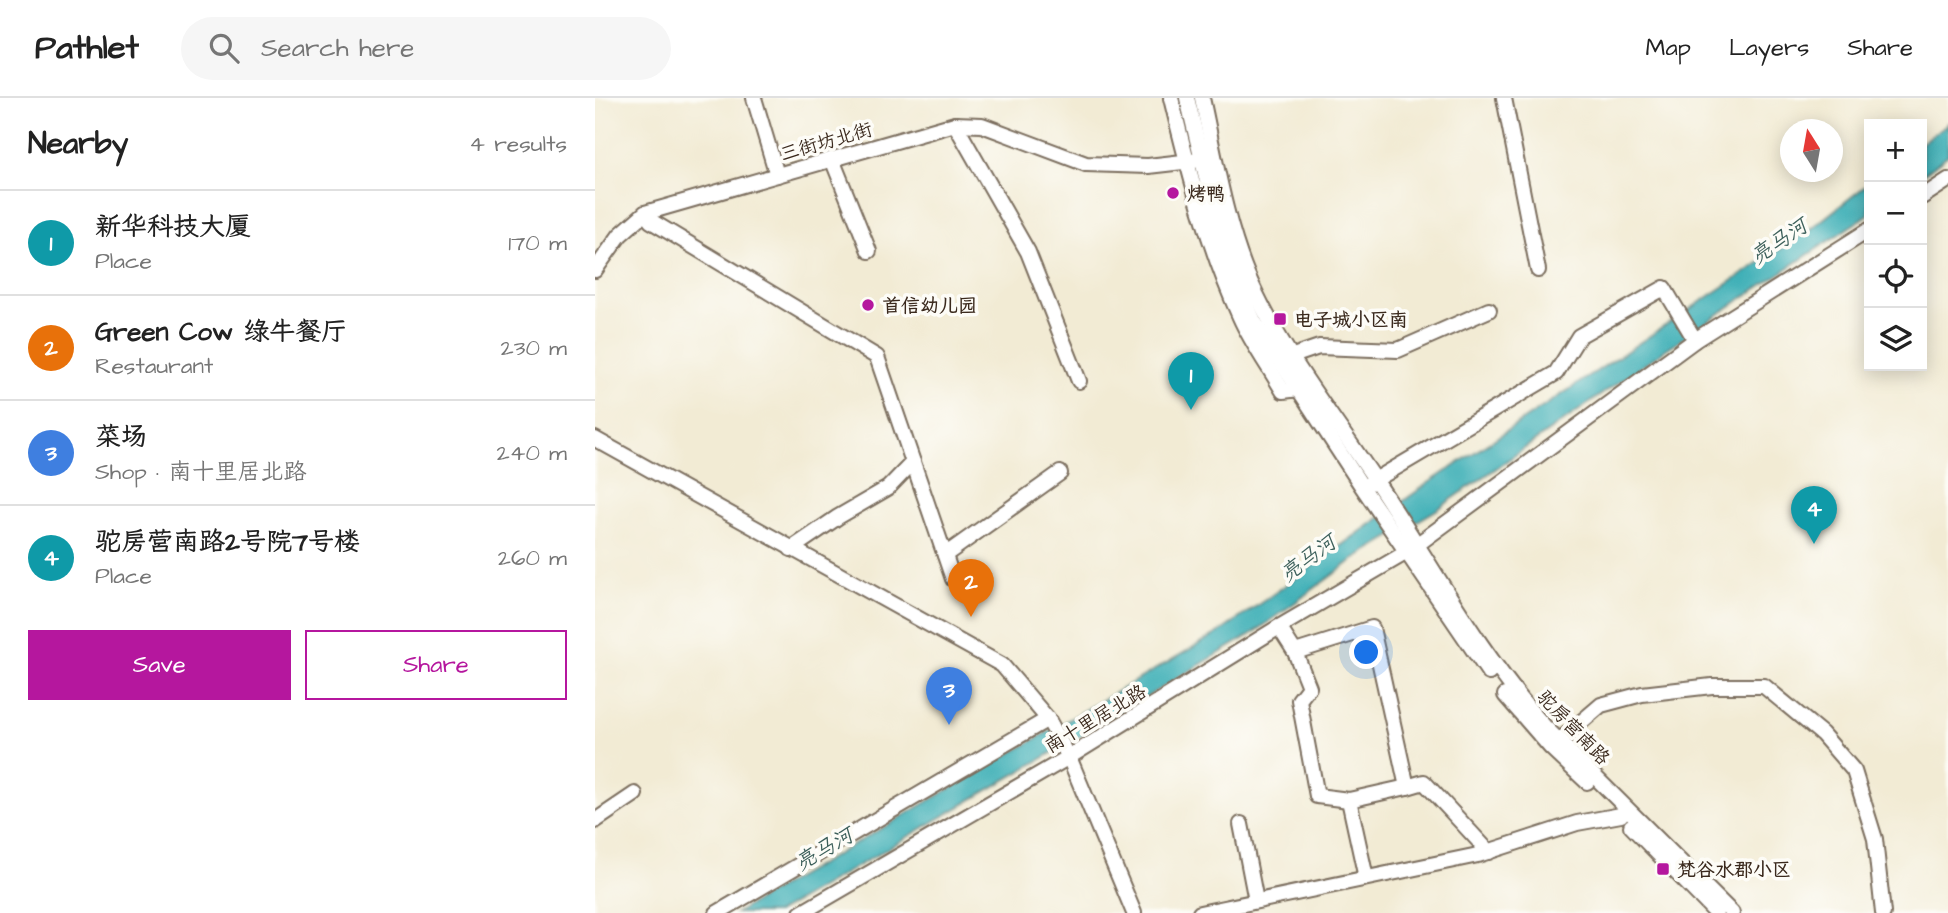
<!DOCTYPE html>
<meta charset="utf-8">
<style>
body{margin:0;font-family:"Architects Daughter","LXGW WenKai TC",sans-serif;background:#f6f6f6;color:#222}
.controls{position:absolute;right:21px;top:21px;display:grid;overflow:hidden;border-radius:0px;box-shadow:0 4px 18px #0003}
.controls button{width:63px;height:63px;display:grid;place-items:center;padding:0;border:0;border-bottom:2px solid #e0e0e0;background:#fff;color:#222;font:35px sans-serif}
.compass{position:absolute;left:1185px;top:21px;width:63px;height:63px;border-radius:50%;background:#fff;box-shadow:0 4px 18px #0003;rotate:349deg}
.you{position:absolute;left:772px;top:555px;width:24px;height:24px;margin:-18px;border:5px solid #fff;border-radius:50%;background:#1a73e8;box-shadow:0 0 0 10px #1a73e833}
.badge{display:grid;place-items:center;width:46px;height:46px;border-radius:50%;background:#b5179e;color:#fff;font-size:23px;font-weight:700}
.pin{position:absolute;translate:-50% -58px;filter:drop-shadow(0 2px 4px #0008)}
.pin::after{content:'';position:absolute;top:37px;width:24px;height:21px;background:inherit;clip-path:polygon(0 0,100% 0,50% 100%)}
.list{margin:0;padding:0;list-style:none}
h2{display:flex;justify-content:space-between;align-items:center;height:91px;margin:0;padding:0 28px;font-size:30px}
h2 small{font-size:23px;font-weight:400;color:#767676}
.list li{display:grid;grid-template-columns:46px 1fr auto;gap:21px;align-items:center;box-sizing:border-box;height:105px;padding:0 28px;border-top:2px solid #e0e0e0}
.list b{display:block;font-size:26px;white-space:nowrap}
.list p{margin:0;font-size:23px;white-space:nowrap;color:#767676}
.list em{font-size:23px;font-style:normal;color:#767676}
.actions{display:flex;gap:14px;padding:21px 28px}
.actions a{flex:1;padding:16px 0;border:2px solid #b5179e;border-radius:0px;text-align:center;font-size:24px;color:#b5179e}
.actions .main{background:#b5179e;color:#fff}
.icon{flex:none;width:38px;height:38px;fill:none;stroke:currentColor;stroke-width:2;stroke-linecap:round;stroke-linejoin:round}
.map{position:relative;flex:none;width:1353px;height:815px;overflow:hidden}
header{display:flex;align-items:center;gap:42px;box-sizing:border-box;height:98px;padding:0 35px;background:#fff;border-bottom:2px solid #e0e0e0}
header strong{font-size:33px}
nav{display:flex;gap:38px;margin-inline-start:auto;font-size:24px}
.search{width:490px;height:63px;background:#f6f6f6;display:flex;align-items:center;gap:18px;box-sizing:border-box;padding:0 24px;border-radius:38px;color:#767676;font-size:26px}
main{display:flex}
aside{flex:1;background:#fff}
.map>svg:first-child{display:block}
.water{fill:#3fb0b7;stroke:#3d6d6a;stroke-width:2}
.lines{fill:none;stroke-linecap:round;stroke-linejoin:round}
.minor-casing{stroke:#7b6e5e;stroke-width:18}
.minor{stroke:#fff;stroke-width:14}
.poi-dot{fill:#b5179e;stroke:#fdfcf7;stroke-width:2.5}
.labels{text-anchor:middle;stroke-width:7;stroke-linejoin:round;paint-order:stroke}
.street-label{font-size:19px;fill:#3b2a1e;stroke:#fdfcf7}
.poi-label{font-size:19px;font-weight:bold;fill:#3b2a1e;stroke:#fdfcf7;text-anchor:start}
.water-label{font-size:21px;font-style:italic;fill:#3d605b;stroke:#fdfcf7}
</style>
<header>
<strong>Pathlet</strong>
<div class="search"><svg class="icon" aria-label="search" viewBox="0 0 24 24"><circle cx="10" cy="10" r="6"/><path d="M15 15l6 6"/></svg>Search here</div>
<nav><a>Map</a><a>Layers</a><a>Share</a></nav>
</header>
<main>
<aside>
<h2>Nearby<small>4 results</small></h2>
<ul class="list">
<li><span class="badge" style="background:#0f9aa8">1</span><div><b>新华科技大厦</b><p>Place</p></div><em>170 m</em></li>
<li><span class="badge" style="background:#e8710a">2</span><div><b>Green Cow 绿牛餐厅</b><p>Restaurant</p></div><em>230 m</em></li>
<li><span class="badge" style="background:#3f7fe0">3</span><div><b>菜场</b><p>Shop · 南十里居北路</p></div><em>240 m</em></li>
<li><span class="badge" style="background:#0f9aa8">4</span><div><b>驼房营南路2号院7号楼</b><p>Place</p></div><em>260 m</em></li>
</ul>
<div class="actions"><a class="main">Save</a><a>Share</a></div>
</aside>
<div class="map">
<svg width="1353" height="815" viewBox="0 0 1353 815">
<rect width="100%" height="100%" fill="#fdfcf7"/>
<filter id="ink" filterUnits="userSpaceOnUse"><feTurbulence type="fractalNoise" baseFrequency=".0143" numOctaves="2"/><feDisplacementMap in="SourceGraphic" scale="14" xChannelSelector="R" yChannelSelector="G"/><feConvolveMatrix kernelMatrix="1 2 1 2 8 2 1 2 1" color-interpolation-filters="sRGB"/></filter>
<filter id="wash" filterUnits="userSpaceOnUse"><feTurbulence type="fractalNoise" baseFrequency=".00686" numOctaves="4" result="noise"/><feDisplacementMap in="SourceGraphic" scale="28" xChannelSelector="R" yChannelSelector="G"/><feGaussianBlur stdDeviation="1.57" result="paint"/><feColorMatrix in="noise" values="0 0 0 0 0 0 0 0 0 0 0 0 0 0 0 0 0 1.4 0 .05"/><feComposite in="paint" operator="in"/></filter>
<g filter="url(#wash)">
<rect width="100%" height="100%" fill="#f2ebd4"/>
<!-- water -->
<g class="water">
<path d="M1353,25V57L1327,77V45Z"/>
<path d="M1274,85V116L1070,252L843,411L762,459L660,534L484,639L182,815H141L628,532L832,386L1217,130Z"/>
</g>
</g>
<g filter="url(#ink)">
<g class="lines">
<defs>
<g id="minor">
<path d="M159,0L182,77"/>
<path d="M576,0C594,74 613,149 645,219C656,244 674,269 688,293L704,291"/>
<path d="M592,0L627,145L644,190L659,223L768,390L894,575"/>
<path d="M607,0C620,59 631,130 656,185C688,256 738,318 781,383C836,465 883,554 949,628L1137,815"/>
<path d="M909,0L943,172"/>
<path d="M360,26L433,154L484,283"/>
<path d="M237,61L274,153"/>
<path d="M1327,99L1353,82"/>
<path d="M50,115L56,123L282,259L358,481"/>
<path d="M0,172L25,137L50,115L360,26L387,27L491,66L553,68L614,61"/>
<path d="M689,261L724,249L803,252L894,212"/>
<path d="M0,341L407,567L453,621L474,659L539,815"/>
<path d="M775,385L961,275L984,238L1069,190L1100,242"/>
<path d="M196,451L243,419L293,390L318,364"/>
<path d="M350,457L465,375"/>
<path d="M684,529L700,554L777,530L812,689L829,684L894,754"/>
<path d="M700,554L714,589L704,602L722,698L754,702L812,689"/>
<path d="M910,597L956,650L992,684"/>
<path d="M957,649L1006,607L1047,596L1117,588H1169L1227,636L1259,673L1280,741L1288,815"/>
<path d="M754,702L771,780"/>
<path d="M0,723L40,696"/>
<path d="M646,726L661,803"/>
<path d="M1036,728L1121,815"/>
<path d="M122,815L453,621"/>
<path d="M206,815L474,659L684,529L812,454L1100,242L1274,132"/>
<path d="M605,815L883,757L982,725L1026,717"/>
</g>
</defs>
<!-- minor casing -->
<use href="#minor" class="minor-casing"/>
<!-- minor -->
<use href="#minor" class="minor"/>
</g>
</g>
<!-- markers -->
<g class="poi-dot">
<circle cx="578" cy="95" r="7"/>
<circle cx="273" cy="207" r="7"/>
<rect x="678" y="214" width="14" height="14" rx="3.5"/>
<rect x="1061" y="764" width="14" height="14" rx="3.5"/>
</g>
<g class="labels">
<!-- street labels -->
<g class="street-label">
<text transform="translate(231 43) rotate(-16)" y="7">三街坊北街</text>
<text transform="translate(500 620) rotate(-31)" y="7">南十里居北路</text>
<text transform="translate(979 629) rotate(46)" y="7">驼房营南路</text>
</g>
<!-- poi labels -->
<g class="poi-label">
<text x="592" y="102">烤鸭</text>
<text x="287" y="214">首信幼儿园</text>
<text x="699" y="228">电子城小区南</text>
<text x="1082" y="778">梵谷水郡小区</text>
</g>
<!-- water labels -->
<g class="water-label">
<text transform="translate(1184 143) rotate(-34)" y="7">亮马河</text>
<text transform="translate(713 460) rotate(-36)" y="7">亮马河</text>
<text transform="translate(229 751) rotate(-30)" y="7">亮马河</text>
</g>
</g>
</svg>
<div class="controls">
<button>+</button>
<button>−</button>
<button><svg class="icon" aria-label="locate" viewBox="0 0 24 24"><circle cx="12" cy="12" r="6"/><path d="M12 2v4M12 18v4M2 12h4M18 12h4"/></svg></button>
<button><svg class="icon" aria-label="layers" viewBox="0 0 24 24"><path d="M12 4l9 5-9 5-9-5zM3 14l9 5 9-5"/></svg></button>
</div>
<svg class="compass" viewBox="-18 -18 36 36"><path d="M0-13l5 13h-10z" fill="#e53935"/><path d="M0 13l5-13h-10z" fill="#767676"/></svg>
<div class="you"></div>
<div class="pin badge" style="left:596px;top:312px;background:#0f9aa8">1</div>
<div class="pin badge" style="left:376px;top:519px;background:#e8710a">2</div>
<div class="pin badge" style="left:354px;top:627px;background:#3f7fe0">3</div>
<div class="pin badge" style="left:1219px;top:446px;background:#0f9aa8">4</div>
</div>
</main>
